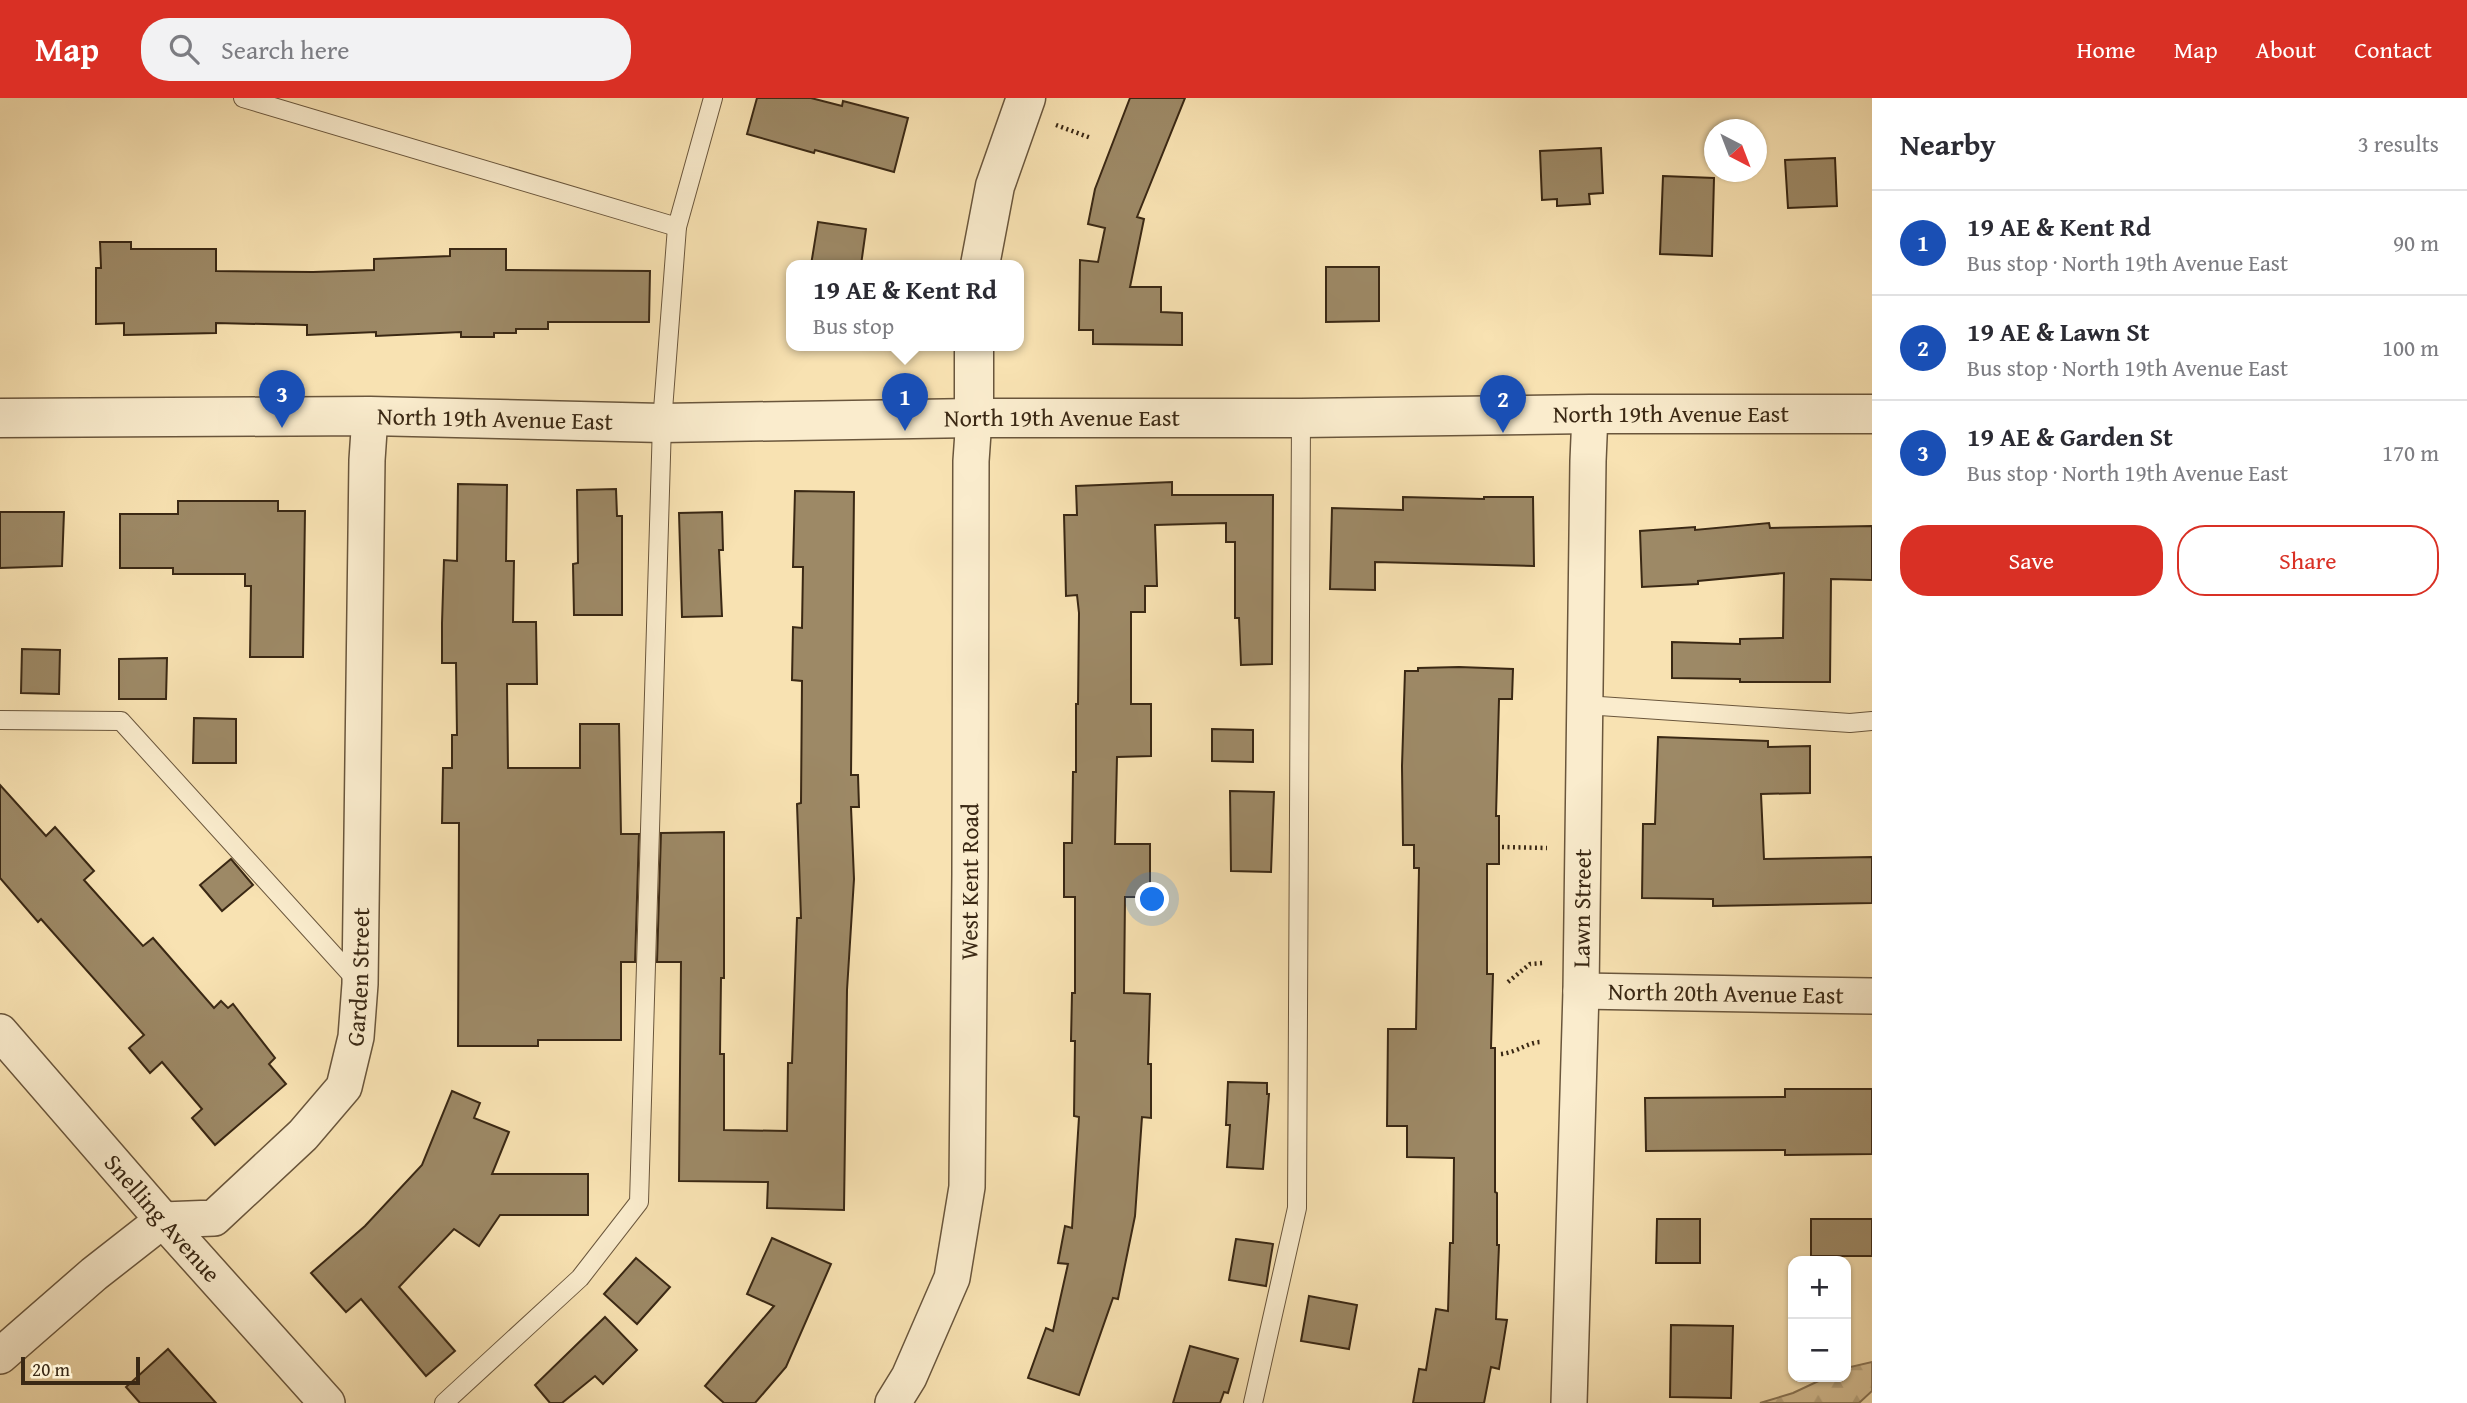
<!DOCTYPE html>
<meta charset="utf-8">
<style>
body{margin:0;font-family:"Gentium Book Plus",serif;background:#f2f2f3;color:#2b2b33}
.controls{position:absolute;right:21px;bottom:21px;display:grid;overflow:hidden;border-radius:14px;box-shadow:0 2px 5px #0004}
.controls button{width:63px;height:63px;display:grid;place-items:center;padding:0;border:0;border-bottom:2px solid #e1e1e2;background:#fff;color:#2b2b33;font:35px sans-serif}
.compass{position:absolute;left:1704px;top:21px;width:63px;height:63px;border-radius:50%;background:#fff;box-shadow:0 2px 5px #0004;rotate:138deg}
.scale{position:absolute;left:21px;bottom:18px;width:119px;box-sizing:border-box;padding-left:7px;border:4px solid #3a2814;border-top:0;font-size:19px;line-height:24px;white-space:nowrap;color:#3a2814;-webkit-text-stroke:5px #faeccd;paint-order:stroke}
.you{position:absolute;left:1153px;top:802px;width:24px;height:24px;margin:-18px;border:5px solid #fff;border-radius:50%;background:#1a73e8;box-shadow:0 0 0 10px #1a73e833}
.badge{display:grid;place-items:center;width:46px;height:46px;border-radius:50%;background:#d93025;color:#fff;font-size:23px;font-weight:700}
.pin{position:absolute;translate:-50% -58px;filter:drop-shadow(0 2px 4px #0008)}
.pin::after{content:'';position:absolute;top:37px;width:24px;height:21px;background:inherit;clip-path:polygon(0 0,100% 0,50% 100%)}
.popup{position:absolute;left:786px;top:162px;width:238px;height:91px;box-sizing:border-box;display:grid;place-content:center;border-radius:14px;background:#fff;filter:drop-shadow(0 2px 5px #0005);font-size:23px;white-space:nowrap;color:#7c7c81}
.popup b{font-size:26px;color:#2b2b33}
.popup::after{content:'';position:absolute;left:50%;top:100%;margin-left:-14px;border:14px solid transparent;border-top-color:#fff}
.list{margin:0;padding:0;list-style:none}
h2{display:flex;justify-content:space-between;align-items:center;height:91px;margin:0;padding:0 28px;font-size:30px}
h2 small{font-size:23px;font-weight:400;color:#7c7c81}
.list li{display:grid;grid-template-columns:46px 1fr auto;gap:21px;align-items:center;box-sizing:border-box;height:105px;padding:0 28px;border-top:2px solid #e1e1e2}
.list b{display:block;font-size:26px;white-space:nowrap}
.list p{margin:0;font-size:23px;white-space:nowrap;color:#7c7c81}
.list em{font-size:23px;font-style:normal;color:#7c7c81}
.actions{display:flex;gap:14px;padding:21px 28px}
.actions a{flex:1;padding:16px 0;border:2px solid #d93025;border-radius:28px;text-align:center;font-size:24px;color:#d93025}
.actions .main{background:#d93025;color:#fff}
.icon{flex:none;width:38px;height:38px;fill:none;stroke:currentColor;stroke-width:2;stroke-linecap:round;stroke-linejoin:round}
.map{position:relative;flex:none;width:1872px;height:1305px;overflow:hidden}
header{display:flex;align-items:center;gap:42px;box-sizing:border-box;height:98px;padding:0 35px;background:#d93025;color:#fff}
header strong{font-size:33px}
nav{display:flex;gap:38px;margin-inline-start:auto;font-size:24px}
.search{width:490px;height:63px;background:#f2f2f3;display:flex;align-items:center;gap:18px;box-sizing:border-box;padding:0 24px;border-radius:28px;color:#7c7c81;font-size:26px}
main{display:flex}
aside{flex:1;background:#fff}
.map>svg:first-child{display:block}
.forest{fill:url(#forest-firs);stroke:#897556;stroke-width:2}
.building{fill:#9d8966;stroke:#3a2814;stroke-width:2}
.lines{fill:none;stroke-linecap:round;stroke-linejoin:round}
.service-casing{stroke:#6a563c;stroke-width:20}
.minor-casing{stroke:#6a563c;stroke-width:38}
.tertiary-casing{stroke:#6a563c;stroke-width:41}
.path{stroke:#3a2814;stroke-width:4.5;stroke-dasharray:2 3.5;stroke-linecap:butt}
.service{stroke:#faeccd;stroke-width:18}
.minor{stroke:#faeccd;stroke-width:35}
.tertiary{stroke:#faeccd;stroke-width:38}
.labels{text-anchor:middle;stroke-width:5;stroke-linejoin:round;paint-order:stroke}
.street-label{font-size:24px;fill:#3a2814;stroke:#faeccd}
</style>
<header>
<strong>Map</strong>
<div class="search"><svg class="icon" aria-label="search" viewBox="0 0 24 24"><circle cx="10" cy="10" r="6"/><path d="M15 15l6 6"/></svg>Search here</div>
<nav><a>Home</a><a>Map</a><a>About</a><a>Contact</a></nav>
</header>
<main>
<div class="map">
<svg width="1872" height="1305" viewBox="0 0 1872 1305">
<defs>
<pattern id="forest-firs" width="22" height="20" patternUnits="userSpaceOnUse" patternTransform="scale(1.75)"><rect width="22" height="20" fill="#d8c297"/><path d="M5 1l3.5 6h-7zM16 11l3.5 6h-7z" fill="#baa781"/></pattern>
</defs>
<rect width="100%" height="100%" fill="#f8e2b2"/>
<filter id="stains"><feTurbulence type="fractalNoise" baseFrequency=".00286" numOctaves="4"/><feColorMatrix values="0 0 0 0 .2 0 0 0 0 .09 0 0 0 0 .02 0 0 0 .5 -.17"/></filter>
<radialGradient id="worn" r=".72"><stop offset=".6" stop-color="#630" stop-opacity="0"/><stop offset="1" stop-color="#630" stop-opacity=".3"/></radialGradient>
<!-- forest -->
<path class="forest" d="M1872,1264V1293L1859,1305H1760L1793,1295L1827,1279H1846V1270Z"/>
<!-- building -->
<g class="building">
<path d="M757,0H811L842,8L843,3L908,20L894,74L815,52L814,55L747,36Z"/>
<path d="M1130,0H1185L1137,119L1144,121L1130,189H1161V214L1182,215V247L1093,246V232H1079L1080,162L1098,164L1105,130L1088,126L1095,91Z"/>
<path d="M1601,50L1603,95L1589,96L1590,106L1557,108V101L1542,102L1540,53Z"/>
<path d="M1835,60L1837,108L1788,110L1785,62Z"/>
<path d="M1663,78L1714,80L1712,158L1660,156Z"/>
<path d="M818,124L866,131L861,167H811Z"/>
<path d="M100,144H131V151H216V173L313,174L374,172V161L450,158V151H506V172L650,173L649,224H548V231H516V235H494V239H461V234L376,238V234L307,237V227L216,225V235L124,237V225L96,226V170H101Z"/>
<path d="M1326,169H1379V223L1326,224Z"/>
<path d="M1172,384V397H1273L1272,566L1241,567L1239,520H1235V444H1226V425L1155,427L1157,488H1145V514H1131V606H1151V658L1117,659L1115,746H1150V799H1125L1124,895L1150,896L1148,966H1151V1020L1142,1019L1135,1118L1118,1201L1113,1200L1079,1297L1028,1280L1046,1230L1053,1233L1068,1166L1058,1165L1065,1128L1072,1130L1079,1019L1074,1018L1075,943H1071L1072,895H1075V799H1064V745H1072L1073,674H1076V606H1078L1079,515L1077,497L1066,498L1064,417H1077L1076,388Z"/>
<path d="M458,386L507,387L506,463H514L513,524H536L537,586H507L508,670H580V626H619L621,736H639L635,864H621V942H538V948H458L459,725H442L443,670H452V637H457L456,565H442V525L444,462L457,463Z"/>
<path d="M616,391L617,418H622V517H574L573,466L578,465L577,392Z"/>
<path d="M795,393L854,394L851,677H858L859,709H851L854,781L847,892L844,1112L767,1110L768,1084L679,1083L681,864H657L661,735L724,734V880H721L720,956H724V1032L787,1033L788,965H792L797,820H801L797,706L801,705L802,583L792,582L793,529L802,530L803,469H793Z"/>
<path d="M1403,399L1484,401V399H1533L1534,468L1375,464V492L1330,491L1332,410L1403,412Z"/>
<path d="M178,403H278V413H305L303,559H250L251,488H245V476H173V470H120V416H178Z"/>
<path d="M0,414H64L62,468L0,470Z"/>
<path d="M722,414L723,452H719L722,518L682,519L679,415Z"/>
<path d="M1769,425L1770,430L1872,428V482L1831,481L1830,584H1740V581L1672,580V544L1740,546V541L1783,540L1784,475L1698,483V486L1642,489L1640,433L1695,429V432Z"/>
<path d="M22,551L60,552L59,596L21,595Z"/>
<path d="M167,560L166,601H119V561Z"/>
<path d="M1459,569L1513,571L1512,601H1499L1496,718H1499V766H1487V876H1493L1491,950H1495V1094L1497,1095V1147H1499L1496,1221L1507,1222L1499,1271L1491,1269L1484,1305H1413L1419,1271L1426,1272L1436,1211L1448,1213L1450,1145H1453L1454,1060L1407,1059V1028H1387L1388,931H1416L1419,770H1414V747H1403L1402,668L1405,573H1418V570Z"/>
<path d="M194,620L236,621V665H193Z"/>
<path d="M1212,631L1253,632V664L1212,663Z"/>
<path d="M1658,639L1768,643V649L1810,648V695L1761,696L1764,761L1872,759V805L1713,808V801L1642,800L1643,726H1655Z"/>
<path d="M0,687L46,738L55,729L94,773L84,782L143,848L153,840L214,910L221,903L228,910L233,906L275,960L269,966L286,986L215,1047L192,1020L202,1011L162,964L150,975L129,950L144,937L41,821L38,824L0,780Z"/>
<path d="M1230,693L1274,694L1271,774L1231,773Z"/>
<path d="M231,761L253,787L222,813L200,787Z"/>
<path d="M1228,984L1267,985V996H1269L1263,1071L1227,1069L1230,1027H1226Z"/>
<path d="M1785,991H1872V1056L1785,1057V1052L1646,1053L1645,1000L1785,999Z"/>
<path d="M452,993L480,1005L474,1020L509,1034L492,1076H588V1117H500L479,1148L454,1131L399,1189L455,1253L426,1278L361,1201L346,1214L311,1175L365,1128L422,1067Z"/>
<path d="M1657,1121H1700V1165H1656Z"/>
<rect x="1811" y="1121" width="61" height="37"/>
<path d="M772,1140L831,1166L786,1269L755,1305H724L705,1288L774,1208L747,1196Z"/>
<path d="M1236,1141L1273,1146L1266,1188L1229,1182Z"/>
<path d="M636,1160L670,1189L637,1226L604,1196Z"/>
<path d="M1309,1198L1357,1207L1349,1251L1301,1243Z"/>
<path d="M605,1219L637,1252L603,1286L595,1278L562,1305H550L535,1287Z"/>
<path d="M1671,1227L1733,1228L1731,1300L1670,1299Z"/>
<path d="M1190,1248L1238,1261L1228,1295L1224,1294L1220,1305H1173Z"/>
<path d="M168,1251L216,1305H140L126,1289Z"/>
</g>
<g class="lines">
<defs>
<g id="service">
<path d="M243,0L677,129"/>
<path d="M1585,607L1850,625L1872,623"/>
<path d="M0,622L121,623L358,884"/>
<path d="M444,1305L580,1180L639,1104L662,325L677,129L713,0"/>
<path d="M1253,1305L1297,1110L1301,320"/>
</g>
<g id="minor">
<path id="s1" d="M1581,893L1872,898"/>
<path id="s2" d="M0,934L163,1122L327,1305"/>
<path id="s3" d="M0,1258L94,1176L163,1122L214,1120L303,1037L344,989L356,939L360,886L367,362L370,318"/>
<path id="s4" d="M893,1305L909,1279L952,1180L967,1089L970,776L971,363L974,320"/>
<path id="s5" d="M1569,1305L1581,893L1588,363L1590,316"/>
</g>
<g id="tertiary">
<path d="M980,167L995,88L1026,0"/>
<path id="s6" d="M0,320L370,318L662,325L974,320H1301L1590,316H1872"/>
<path d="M974,320V247"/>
</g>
</defs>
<!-- service casing -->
<use href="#service" class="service-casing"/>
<!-- minor casing -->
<use href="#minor" class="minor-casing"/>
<!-- tertiary casing -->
<use href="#tertiary" class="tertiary-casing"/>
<!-- path -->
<g class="path">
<path d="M1056,27L1091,40"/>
<path d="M1502,749L1547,750"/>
<path d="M1508,884L1530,866L1543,865"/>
<path d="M1501,956C1519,954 1527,944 1542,944"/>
</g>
<!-- service -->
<use href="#service" class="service"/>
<!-- minor -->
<use href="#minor" class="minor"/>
<!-- tertiary -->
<use href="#tertiary" class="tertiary"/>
</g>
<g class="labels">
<!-- street labels -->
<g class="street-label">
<text dy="8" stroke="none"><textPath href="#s6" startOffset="1671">North 19th Avenue East</textPath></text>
<text dy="8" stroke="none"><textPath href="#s6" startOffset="495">North 19th Avenue East</textPath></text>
<text dy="8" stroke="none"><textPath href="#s6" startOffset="1062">North 19th Avenue East</textPath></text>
<text dy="8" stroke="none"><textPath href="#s4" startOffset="536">West Kent Road</textPath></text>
<text dy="8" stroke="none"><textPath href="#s5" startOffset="495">Lawn Street</textPath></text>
<text dy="8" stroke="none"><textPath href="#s3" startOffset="560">Garden Street</textPath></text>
<text dy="8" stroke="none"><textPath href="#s1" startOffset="145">North 20th Avenue East</textPath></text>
<text dy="8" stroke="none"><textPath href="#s2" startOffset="247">Snelling Avenue</textPath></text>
</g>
</g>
<rect width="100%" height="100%" filter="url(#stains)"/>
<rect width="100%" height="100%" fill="url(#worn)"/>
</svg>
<div class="controls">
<button>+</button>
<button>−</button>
</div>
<svg class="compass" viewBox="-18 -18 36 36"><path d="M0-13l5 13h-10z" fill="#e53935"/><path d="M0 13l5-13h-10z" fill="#7c7c81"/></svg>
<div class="scale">20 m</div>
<div class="you"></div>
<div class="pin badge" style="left:905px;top:333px;background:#1a4fb4">1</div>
<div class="popup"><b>19 AE &amp; Kent Rd</b>Bus stop</div>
<div class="pin badge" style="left:1503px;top:335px;background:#1a4fb4">2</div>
<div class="pin badge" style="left:282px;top:330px;background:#1a4fb4">3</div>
</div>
<aside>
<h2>Nearby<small>3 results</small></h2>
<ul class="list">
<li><span class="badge" style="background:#1a4fb4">1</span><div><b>19 AE &amp; Kent Rd</b><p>Bus stop · North 19th Avenue East</p></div><em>90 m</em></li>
<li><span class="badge" style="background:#1a4fb4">2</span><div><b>19 AE &amp; Lawn St</b><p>Bus stop · North 19th Avenue East</p></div><em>100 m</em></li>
<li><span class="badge" style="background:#1a4fb4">3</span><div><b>19 AE &amp; Garden St</b><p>Bus stop · North 19th Avenue East</p></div><em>170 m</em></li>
</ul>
<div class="actions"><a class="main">Save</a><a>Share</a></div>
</aside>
</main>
